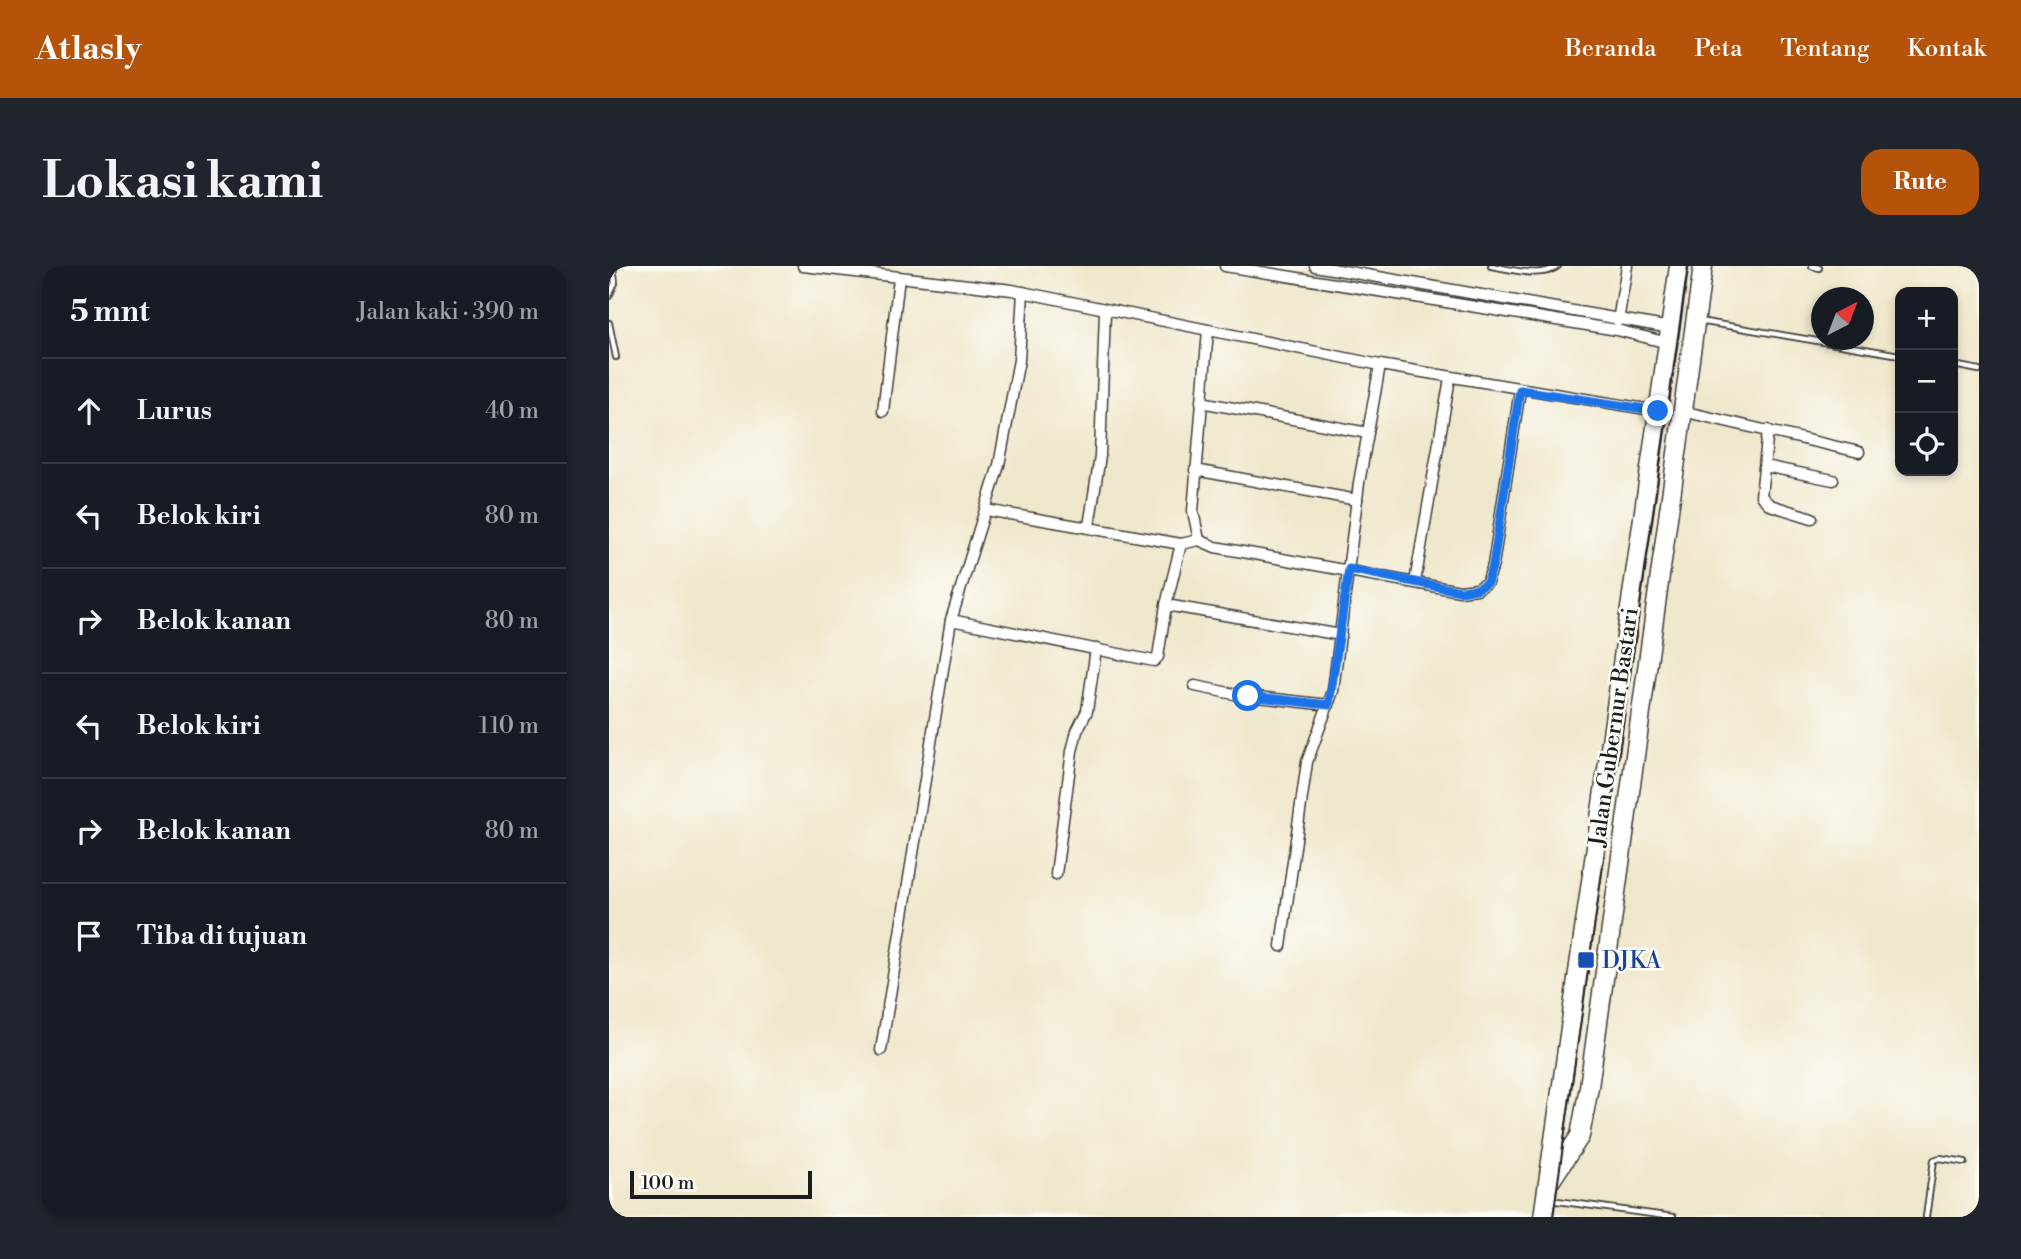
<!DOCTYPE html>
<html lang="id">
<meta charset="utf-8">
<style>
body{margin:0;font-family:"Libre Bodoni",serif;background:#20242c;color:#f1f3f6}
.controls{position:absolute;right:21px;top:21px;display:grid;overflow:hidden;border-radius:14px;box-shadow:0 4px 10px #0003}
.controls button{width:63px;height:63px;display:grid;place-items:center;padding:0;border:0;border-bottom:2px solid #363941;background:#171b24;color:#f1f3f6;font:35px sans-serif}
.compass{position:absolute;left:1202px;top:21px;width:63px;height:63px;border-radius:50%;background:#171b24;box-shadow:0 4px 10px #0003;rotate:42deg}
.scale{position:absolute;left:21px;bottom:18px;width:182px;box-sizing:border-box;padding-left:7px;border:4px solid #1c1c1c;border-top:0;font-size:19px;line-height:24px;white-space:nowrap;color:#1c1c1c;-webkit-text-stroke:5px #fdfcf7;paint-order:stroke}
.stop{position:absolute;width:21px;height:21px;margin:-16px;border:5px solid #1a73e8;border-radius:50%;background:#fff}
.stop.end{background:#1a73e8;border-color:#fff;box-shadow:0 2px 7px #0008}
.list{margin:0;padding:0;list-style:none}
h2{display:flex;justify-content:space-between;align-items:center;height:91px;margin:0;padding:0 28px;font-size:30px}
h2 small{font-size:23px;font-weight:400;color:#9ea1a6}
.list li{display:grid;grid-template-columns:46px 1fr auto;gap:21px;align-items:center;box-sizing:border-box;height:105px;padding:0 28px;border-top:2px solid #363941}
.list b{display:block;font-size:26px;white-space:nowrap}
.list em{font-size:23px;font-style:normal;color:#9ea1a6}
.icon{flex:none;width:38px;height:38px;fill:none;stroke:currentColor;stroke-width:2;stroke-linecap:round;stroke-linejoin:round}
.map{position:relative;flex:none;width:1370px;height:951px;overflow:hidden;border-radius:21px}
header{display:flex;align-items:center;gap:42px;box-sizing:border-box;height:98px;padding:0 35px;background:#b45309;color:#fff}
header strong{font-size:33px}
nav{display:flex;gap:38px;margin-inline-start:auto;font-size:24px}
.intro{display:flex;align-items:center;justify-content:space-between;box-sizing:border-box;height:168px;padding:0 42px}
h1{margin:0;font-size:49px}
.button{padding:18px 32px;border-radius:21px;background:#b45309;color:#fff;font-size:24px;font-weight:700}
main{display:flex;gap:42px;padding:0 42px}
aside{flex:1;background:#171b24;border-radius:21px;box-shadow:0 4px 10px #0003}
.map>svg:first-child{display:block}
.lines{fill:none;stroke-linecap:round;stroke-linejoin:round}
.lane-casing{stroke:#3c3a36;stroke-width:8}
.street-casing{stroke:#3c3a36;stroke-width:13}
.highway-casing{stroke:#3c3a36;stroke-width:21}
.lane{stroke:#fff;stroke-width:4.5}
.street{stroke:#fff;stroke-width:10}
.highway{stroke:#fff;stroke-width:18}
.tram{stroke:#1c1c1c;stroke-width:2}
.route{stroke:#1a73e8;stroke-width:9}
.transit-dot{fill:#1a4fb4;stroke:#fdfcf7;stroke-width:2.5}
.labels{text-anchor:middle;stroke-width:5;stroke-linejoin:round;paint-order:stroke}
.street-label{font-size:23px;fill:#1c1c1c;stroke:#fdfcf7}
.transit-label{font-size:23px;fill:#164399;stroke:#fdfcf7;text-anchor:start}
</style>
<header>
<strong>Atlasly</strong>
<nav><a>Beranda</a><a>Peta</a><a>Tentang</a><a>Kontak</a></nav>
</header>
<div class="intro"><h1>Lokasi kami</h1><a class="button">Rute</a></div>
<main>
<aside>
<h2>5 mnt<small>Jalan kaki · 390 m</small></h2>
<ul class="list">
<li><svg class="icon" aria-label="ahead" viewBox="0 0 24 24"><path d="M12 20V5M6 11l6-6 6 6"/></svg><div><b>Lurus</b></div><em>40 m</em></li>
<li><svg class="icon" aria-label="left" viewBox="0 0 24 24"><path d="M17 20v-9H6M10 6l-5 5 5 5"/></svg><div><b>Belok kiri</b></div><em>80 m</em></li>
<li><svg class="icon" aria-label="right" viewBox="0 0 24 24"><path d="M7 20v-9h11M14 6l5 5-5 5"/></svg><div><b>Belok kanan</b></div><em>80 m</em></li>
<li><svg class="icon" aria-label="left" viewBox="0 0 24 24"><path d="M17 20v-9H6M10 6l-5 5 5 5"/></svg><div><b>Belok kiri</b></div><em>110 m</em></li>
<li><svg class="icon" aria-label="right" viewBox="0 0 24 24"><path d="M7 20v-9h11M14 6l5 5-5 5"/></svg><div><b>Belok kanan</b></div><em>80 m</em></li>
<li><svg class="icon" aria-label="arrive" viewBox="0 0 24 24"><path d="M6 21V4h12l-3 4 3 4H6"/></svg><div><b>Tiba di tujuan</b></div></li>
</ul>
</aside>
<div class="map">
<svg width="1370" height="951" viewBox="0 0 1370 951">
<rect width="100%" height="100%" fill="#fdfcf7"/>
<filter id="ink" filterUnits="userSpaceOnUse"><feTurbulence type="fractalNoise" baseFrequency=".0143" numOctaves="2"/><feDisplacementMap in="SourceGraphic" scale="14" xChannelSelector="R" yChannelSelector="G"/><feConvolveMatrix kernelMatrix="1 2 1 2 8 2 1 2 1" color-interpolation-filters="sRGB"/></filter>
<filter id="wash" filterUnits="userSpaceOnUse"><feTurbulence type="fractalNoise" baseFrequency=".00686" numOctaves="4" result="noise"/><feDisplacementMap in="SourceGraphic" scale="28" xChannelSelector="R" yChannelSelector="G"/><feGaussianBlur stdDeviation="1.57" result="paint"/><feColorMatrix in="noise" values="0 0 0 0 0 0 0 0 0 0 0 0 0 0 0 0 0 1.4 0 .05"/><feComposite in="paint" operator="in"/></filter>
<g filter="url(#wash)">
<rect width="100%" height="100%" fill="#efe7cb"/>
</g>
<g filter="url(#ink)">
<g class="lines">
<defs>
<g id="lane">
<path d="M882,0C902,3 932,13 949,0"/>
<path d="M1203,0L1210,2"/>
<path d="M0,30L6,17L4,0"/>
<path d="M1090,55L1291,89"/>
<path d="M0,57L7,91"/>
<path d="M1344,99L1370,104"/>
<path d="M941,934L1064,951"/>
<path d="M1317,951L1325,894L1331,892L1356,896"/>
</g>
<g id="street">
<path d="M194,0L403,24L771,99L1049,145"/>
<path d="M616,0L1008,64L1059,77"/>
<path d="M706,0L1062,62"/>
<path d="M1009,55L1018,0"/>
<path d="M599,64L584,245L590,274L606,281L851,325L868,323L878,317L884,299L911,124"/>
<path d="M592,136L759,167"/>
<path d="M274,145L290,12"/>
<path d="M1073,145L1250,186"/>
<path d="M1159,164L1152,230L1161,239L1203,252"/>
<path d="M1156,200L1224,214"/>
<path d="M586,204L748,234"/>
<path d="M377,244L572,278"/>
<path d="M480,260L491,190L496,45"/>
<path d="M806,316L841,112"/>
<path d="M557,339L732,369"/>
<path d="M342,354L545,395L549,391L557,339L572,278L590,274"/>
<path d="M586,420L630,429L720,439"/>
<path d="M447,608L463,485L468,465L478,445L487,383"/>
<path d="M672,680L698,496L724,425L750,217L771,99"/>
<path d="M272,784L342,354L390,199L410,94L414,26"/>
</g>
<g id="highway">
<path d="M942,914L971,870L980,821L1094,0"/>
<path d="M934,951L1070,0"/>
</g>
</defs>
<!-- lane casing -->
<use href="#lane" class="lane-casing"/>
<!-- street casing -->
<use href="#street" class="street-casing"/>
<!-- highway casing -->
<use href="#highway" class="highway-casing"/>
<!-- lane -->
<use href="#lane" class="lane"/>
<!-- street -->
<use href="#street" class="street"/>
<!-- highway -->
<use href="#highway" class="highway"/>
<!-- tram -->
<path class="tram" d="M944,951L1079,0"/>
</g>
</g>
<g class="lines" filter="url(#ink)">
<!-- route -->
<path class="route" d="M639,430L720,439L740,303L851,325L868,323L878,317L884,299L911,124L1049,145"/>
</g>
<!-- markers -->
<rect class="transit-dot" x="968" y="685" width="18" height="18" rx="3.5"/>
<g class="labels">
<!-- street labels -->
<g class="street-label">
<text transform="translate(1004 461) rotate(-82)" y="8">Jalan Gubernur Bastari</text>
</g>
<!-- transit labels -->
<g class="transit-label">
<text x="993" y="702">DJKA</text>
</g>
</g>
</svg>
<div class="controls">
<button>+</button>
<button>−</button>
<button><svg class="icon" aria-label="locate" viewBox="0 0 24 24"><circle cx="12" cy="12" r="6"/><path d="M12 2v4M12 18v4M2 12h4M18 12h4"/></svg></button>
</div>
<svg class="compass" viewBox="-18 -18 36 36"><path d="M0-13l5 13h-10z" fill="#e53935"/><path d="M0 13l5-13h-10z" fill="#9ea1a6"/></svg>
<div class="scale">100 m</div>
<div class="stop" style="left:639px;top:430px"></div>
<div class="stop end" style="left:1049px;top:145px"></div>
</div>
</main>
